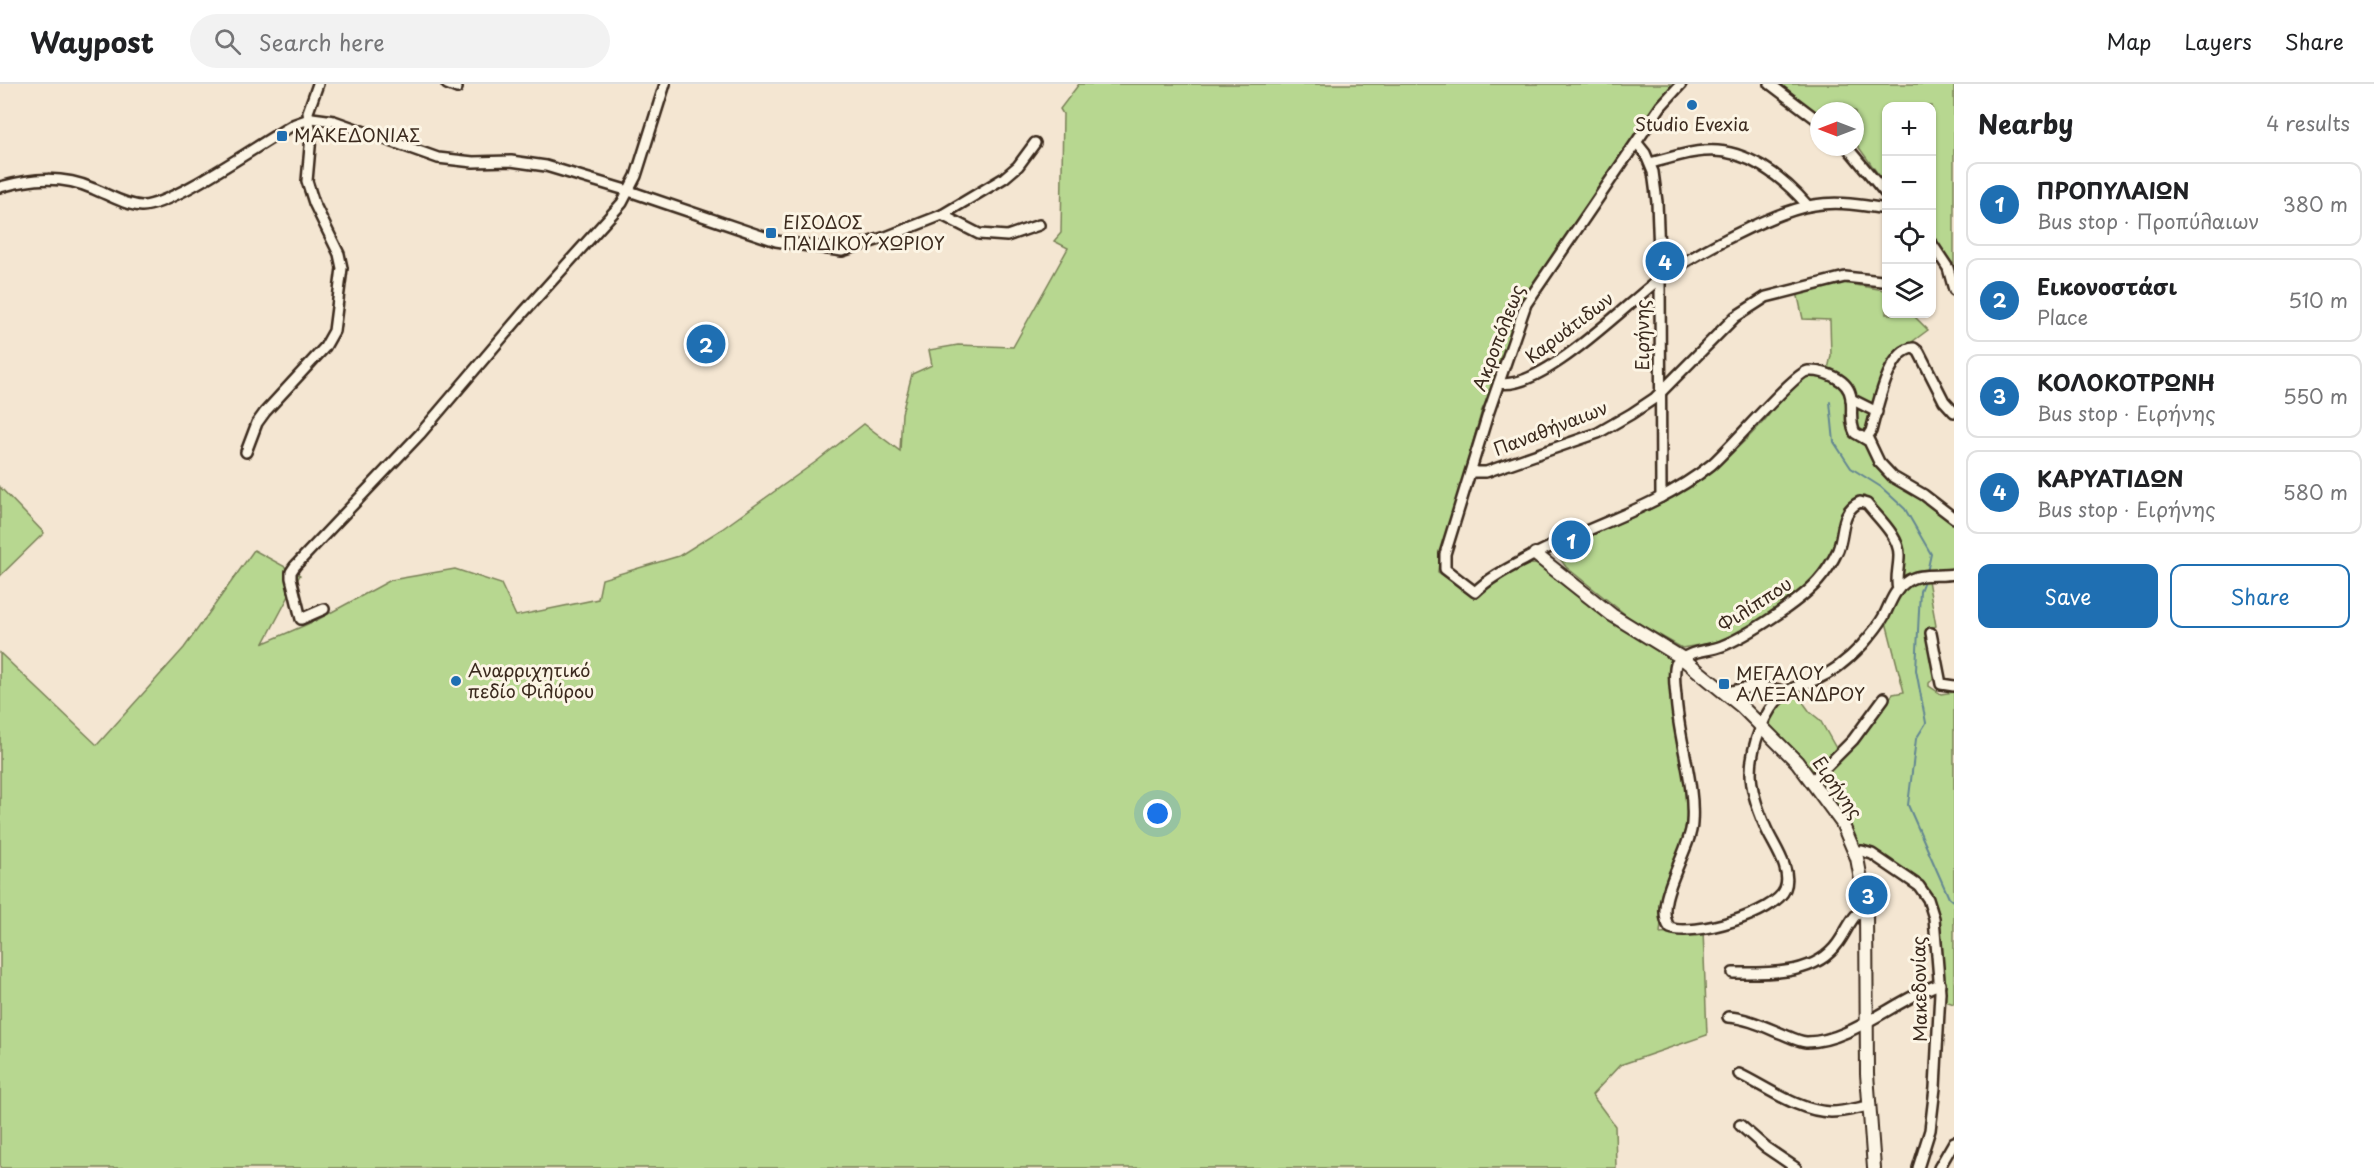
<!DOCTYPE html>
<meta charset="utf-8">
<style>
body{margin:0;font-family:"Playpen Sans",sans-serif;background:#f2f2f2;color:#202124}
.controls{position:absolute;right:18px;top:18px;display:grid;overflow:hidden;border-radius:12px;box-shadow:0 2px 4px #0004}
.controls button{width:54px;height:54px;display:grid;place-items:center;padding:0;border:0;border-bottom:2px solid #e0e0e0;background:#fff;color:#202124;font:30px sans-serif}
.compass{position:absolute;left:1810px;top:18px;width:54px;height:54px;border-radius:50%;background:#fff;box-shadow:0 2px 4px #0004;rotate:270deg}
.you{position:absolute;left:1158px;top:730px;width:21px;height:21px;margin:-15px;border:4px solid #fff;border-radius:50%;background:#1a73e8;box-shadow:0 0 0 9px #1a73e833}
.badge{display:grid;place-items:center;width:39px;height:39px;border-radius:50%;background:#1f6fb2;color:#fff;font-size:20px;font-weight:700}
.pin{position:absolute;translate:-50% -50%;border:3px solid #fff;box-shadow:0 2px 6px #0006}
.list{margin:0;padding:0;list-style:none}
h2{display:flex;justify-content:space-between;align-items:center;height:78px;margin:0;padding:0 24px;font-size:26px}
h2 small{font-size:20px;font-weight:400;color:#757577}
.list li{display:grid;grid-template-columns:39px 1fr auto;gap:18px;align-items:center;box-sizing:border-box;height:84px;margin:0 12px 12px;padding:0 12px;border:2px solid #e0e0e0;border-radius:12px}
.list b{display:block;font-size:22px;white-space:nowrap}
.list p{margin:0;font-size:20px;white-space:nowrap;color:#757577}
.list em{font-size:20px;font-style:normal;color:#757577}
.actions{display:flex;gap:12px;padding:18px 24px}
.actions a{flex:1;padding:14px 0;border:2px solid #1f6fb2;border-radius:12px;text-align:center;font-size:21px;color:#1f6fb2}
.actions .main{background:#1f6fb2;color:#fff}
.icon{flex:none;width:33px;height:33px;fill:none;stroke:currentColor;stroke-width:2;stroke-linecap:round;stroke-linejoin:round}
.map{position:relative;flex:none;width:1954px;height:1084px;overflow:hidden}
header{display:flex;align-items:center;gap:36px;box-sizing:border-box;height:84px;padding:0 30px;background:#fff;border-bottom:2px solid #e0e0e0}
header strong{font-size:28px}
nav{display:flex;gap:33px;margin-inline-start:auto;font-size:21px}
.search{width:420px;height:54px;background:#f2f2f2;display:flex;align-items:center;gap:15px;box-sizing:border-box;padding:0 21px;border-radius:33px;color:#757577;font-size:22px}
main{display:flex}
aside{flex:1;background:#fff}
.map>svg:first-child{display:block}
.green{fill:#b7d790;stroke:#798057;stroke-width:1.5}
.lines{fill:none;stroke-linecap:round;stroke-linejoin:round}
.stream{stroke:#648792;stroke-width:2}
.minor-casing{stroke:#3b2a1e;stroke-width:14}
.tertiary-casing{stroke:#3b2a1e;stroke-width:16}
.minor{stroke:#fcf5e5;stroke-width:9}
.tertiary{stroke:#fcf5e5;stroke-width:12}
.poi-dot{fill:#1f6fb2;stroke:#fcf5e5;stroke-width:2}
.labels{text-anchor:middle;stroke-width:6;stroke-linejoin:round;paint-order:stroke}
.poi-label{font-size:18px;fill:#3b2a1e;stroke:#fcf5e5;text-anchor:start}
.street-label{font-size:18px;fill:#3b2a1e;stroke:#fcf5e5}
</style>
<header>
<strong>Waypost</strong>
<div class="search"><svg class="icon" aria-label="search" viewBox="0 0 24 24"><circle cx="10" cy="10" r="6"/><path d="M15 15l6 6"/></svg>Search here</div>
<nav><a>Map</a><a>Layers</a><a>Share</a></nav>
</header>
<main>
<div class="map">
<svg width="1954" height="1084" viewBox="0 0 1954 1084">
<rect width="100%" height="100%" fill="#f4e6d2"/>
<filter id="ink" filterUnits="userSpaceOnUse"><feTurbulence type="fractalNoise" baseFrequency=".0167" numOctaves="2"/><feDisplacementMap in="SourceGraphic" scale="12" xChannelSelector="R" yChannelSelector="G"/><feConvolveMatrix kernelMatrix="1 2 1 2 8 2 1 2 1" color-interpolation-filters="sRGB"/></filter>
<g filter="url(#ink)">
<!-- green -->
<g class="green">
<path d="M1079,0H1675L1646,34L1525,211L1495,298L1482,326L1439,478L1438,488L1474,513C1494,502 1511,480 1536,480L1602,532L1670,572C1669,625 1689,676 1687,728C1687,753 1675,772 1668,794C1662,811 1662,832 1660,849L1703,846L1707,951L1620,981L1592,1011L1615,1042L1616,1084H0V569L97,661L184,564L254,466L300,491L264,559L317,536L391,496L455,485L501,500L516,532L598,515L602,495L679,472L722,445L817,377L864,340L900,367L902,329L912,290L932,281L929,266L958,261L1013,263L1068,164L1054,157L1061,149L1063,30L1060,25Z"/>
<path d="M1781,0H1954V187L1932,152V22H1886V101L1855,58V27H1819V31Z"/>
<path d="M1839,198L1884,206L1886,208V230H1912L1928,246L1897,269L1868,363L1921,414L1954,440V486L1901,497L1903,479L1902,459L1864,412C1839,425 1843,439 1835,461C1831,473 1823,483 1815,492C1794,518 1761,534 1733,552L1722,557L1682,564L1631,535L1566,483L1561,476V467L1569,459C1631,435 1682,417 1732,369C1743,359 1754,348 1764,337C1777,321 1789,301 1808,291L1826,294L1831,272L1830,236L1803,235L1797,208Z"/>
<path d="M0,403L44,449L0,492Z"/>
<path d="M1919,496H1928L1936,542L1929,545L1927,550L1935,593L1929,599V602L1941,610L1954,608V920L1945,917L1941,846L1937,823L1931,812L1923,801L1873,767L1857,760L1839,726L1817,696L1893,610L1904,608L1886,538L1902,505Z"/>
<path d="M1797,610L1810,628L1820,636L1837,666L1811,689L1770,641C1772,626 1784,616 1797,610Z"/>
</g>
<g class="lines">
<!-- stream -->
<g class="stream">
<path d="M1830,318L1834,358L1851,384L1881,403L1905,425L1931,470L1927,488"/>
<path d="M1925,494L1920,507L1916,586L1926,639L1916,655L1908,721L1949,814L1954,818"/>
</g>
<defs>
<g id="minor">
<path d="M447,0L457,4"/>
<path d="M1681,0L1661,22L1526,220L1488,330L1445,470V485L1475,508C1489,494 1507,485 1524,476C1585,443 1656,425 1711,381C1729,366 1795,288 1808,287C1824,286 1849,295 1851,314C1853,326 1849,337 1855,349L1869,357L1879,378L1893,393L1924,411L1954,434"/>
<path d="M1770,0L1819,37"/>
<path d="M1637,59L1645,69L1653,88L1657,118L1660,195L1661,413"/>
<path d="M1847,63L1886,110"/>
<path d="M1650,79C1668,75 1686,68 1704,67C1745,63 1783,93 1808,122"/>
<path d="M0,103C33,94 62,91 94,105C109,111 125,121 142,122C172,122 263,57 295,40L312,34L334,37L438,74L473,78L511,77L546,82L629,107L776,157L842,167L886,153L942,131L1004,94L1018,82L1035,59"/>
<path d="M942,131L979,150L1007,152L1039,141"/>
<path d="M1932,160L1948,184L1954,206"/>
<path d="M1499,299C1541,308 1626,220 1661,194C1694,170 1774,127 1814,121C1838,117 1862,121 1886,125"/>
<path d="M1851,315L1877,328"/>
<path d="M1866,355L1871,347C1877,326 1888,265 1914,264L1919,268L1944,317L1954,328"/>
<path d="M246,368L257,339L265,328L325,263L334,247L342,184L339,170L314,119L307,97L311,52L308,28L318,0"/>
<path d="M1471,388H1486L1598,349L1631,330L1655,314L1735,233L1766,213L1845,193L1882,197"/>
<path d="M1898,506C1895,494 1899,484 1899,472C1900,453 1878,434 1867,420L1860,418C1840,427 1845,448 1838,466C1833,477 1826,488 1818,497C1799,518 1749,551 1722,562C1706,568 1688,566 1676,580C1673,590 1675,601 1676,612C1678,655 1695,696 1692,739C1691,767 1651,819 1670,844C1693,853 1775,830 1785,805C1793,785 1772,760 1765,742C1758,726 1751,707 1751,689C1751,663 1764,624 1786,608C1795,602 1806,600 1815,596C1834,588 1848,576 1862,561C1870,552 1878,543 1884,532C1890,520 1894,506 1906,498C1919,488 1938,493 1954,490"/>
<path d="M324,525L301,535L291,494V488L295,482L420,350L523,229L622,119L636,92L665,0"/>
<path d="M1931,549L1941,600L1954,602"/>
<path d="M1726,609C1743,602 1769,602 1786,608"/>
<path d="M1812,697L1853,656L1884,614"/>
<path d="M1855,767H1862L1872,770L1919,802L1928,815L1934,834L1940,908L1935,1004L1930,1046L1918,1084"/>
<path d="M1733,889C1768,889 1815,892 1838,859C1847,847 1852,830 1866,823"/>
<path d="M1728,933C1746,934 1763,942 1780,949C1788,952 1797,957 1806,958C1849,959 1898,914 1940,900"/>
<path d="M1739,990C1768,1004 1798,1027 1831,1028C1844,1028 1857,1024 1869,1022"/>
<path d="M1740,1041L1765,1063L1796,1084"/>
<path d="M1939,1084L1954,1058"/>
</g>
<path id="tertiary" d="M1535,470L1612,531L1682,574L1741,622L1797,678L1842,739L1857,774L1866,823L1867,990L1874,1084"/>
</defs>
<!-- minor casing -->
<use href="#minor" class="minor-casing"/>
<!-- tertiary casing -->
<use href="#tertiary" class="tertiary-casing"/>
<!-- minor -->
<use href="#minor" class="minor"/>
<!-- tertiary -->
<use href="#tertiary" class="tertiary"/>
</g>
</g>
<!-- markers -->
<g class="poi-dot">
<circle cx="1692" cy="21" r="6"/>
<rect x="276" y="46" width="12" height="12" rx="3"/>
<rect x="765" y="143" width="12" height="12" rx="3"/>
<circle cx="456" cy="597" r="6"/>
<rect x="1718" y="594" width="12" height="12" rx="3"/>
</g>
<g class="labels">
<!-- poi labels -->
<g class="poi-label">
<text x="1692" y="47" text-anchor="middle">Studio Evexia</text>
<text x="294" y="58">ΜΑΚΕΔΟΝΙΑΣ</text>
<text x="783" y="145">ΕΙΣΟΔΟΣ<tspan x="783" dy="21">ΠΑΙΔΙΚΟΥ ΧΩΡΙΟΥ</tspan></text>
<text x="468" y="593">Αναρριχητικό<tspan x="468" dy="21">πεδίο Φιλύρου</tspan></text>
<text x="1736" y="596">ΜΕΓΑΛΟΥ<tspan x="1736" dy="21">ΑΛΕΞΑΝΔΡΟΥ</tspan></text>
</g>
<!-- street labels -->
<g class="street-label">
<text transform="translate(1570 244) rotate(-37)" y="6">Καρυάτιδων</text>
<text transform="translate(1643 251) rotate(-90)" y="6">Ειρήνης</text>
<text transform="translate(1499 254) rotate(-69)" y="6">Ακροπόλεως</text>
<text transform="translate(1551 345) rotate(-21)" y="6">Παναθήναιων</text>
<text transform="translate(1755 521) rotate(-33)" y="6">Φιλίππου</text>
<text transform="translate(1837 704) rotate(55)" y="6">Ειρήνης</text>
<text transform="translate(1920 905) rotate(-91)" y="6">Μακεδονίας</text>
</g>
</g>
</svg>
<div class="controls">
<button>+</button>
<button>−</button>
<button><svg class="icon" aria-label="locate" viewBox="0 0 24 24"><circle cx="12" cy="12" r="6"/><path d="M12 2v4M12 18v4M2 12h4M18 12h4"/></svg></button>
<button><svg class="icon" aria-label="layers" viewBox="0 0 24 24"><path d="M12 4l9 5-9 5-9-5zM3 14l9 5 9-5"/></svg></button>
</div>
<svg class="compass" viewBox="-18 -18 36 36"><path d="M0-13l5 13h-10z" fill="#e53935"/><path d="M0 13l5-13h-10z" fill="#757577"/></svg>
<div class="you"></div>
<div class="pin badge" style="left:1571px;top:456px">1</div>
<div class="pin badge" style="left:706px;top:260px">2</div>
<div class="pin badge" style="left:1868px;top:811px">3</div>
<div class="pin badge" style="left:1665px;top:177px">4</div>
</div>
<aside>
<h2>Nearby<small>4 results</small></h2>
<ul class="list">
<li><span class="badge">1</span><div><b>ΠΡΟΠΥΛΑΙΩΝ</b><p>Bus stop · Προπύλαιων</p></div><em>380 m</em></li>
<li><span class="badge">2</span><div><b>Εικονοστάσι</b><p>Place</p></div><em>510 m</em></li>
<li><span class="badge">3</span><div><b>ΚΟΛΟΚΟΤΡΩΝΗ</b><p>Bus stop · Ειρήνης</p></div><em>550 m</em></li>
<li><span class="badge">4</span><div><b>ΚΑΡΥΑΤΙΔΩΝ</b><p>Bus stop · Ειρήνης</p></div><em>580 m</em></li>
</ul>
<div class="actions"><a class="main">Save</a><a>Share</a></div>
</aside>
</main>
